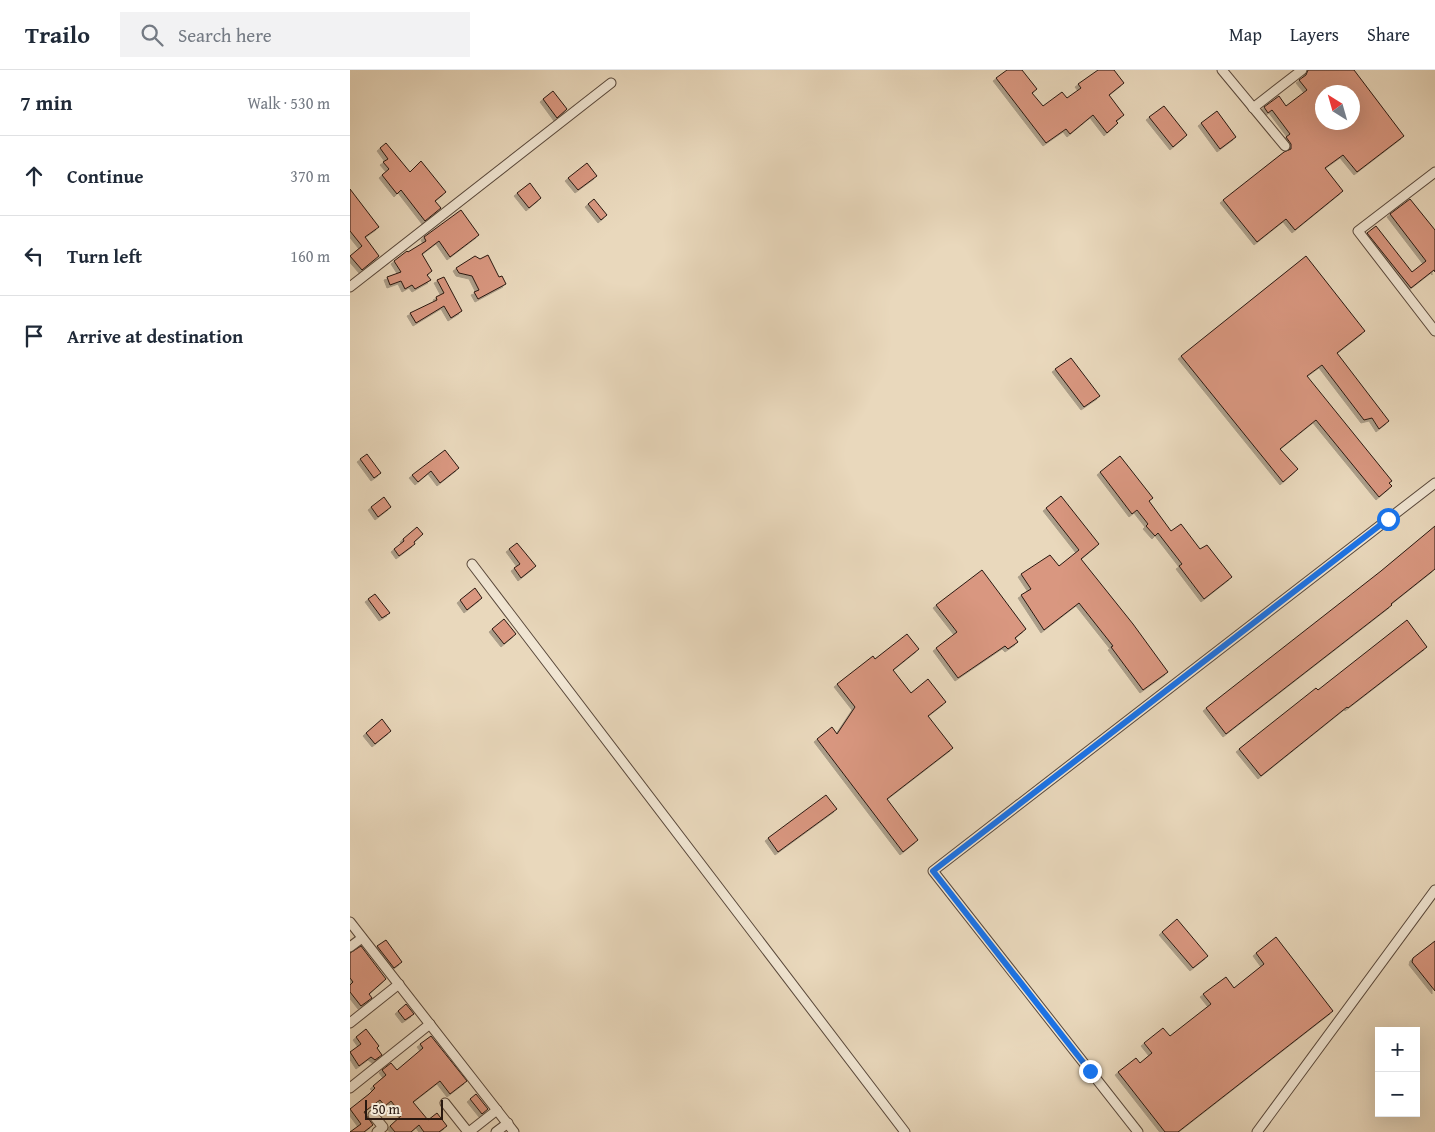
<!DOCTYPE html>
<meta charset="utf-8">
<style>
body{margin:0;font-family:"Gentium Book Plus",serif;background:#f2f2f3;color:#1f2937}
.controls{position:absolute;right:15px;bottom:15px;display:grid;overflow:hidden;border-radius:0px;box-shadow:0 5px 20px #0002}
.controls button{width:45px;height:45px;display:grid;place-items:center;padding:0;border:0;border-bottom:1px solid #e0e1e3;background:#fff;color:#1f2937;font:25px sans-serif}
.compass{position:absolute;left:965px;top:15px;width:45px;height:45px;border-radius:50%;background:#fff;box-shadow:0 5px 20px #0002;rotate:323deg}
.scale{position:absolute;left:15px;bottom:12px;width:78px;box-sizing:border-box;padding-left:5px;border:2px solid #291810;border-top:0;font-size:14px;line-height:18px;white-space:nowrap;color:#291810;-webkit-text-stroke:4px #f1e6d3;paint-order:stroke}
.stop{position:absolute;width:15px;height:15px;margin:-11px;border:4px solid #1a73e8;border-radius:50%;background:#fff}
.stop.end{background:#1a73e8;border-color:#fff;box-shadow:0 1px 5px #0008}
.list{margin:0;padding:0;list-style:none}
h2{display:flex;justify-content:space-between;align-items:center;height:65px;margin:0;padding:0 20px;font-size:21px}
h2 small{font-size:16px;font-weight:400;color:#747a83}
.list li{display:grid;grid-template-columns:32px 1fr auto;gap:15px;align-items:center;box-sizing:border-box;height:80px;padding:0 20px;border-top:1px solid #e0e1e3}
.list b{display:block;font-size:19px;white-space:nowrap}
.list em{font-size:16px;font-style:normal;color:#747a83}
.icon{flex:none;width:28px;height:28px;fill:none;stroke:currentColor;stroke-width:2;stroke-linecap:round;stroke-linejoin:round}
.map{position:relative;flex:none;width:1085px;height:1062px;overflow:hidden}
header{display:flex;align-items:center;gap:30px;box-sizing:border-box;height:70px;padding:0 25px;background:#fff;border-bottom:1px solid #e0e1e3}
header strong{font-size:24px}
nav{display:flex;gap:28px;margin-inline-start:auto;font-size:18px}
.search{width:350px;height:45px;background:#f2f2f3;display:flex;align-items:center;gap:12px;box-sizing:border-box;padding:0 18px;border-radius:0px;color:#747a83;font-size:19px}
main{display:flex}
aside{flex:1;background:#fff}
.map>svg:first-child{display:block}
.building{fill:#d99780;stroke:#291810;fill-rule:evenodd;filter:url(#shadow)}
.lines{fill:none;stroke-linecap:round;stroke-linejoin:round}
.street-casing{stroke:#59483b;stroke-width:11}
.street{stroke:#f1e6d3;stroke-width:9}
.route{stroke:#1a73e8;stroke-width:6}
</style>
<header>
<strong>Trailo</strong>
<div class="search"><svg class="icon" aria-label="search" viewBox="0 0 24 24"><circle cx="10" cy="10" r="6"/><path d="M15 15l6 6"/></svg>Search here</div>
<nav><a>Map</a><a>Layers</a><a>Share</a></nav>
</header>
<main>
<aside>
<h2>7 min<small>Walk · 530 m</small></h2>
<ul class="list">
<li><svg class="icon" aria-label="ahead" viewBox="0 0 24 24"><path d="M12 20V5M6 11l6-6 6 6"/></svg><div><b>Continue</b></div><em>370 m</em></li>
<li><svg class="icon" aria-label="left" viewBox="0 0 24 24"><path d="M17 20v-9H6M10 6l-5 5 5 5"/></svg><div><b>Turn left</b></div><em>160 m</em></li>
<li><svg class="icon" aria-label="arrive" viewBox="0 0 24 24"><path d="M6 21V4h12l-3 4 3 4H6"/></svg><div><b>Arrive at destination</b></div></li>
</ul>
</aside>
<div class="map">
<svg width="1085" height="1062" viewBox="0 0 1085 1062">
<defs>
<filter id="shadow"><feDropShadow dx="-3" dy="3" stdDeviation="0" flood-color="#0004"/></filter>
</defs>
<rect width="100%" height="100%" fill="#e9d8bc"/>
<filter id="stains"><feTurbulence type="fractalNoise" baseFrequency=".004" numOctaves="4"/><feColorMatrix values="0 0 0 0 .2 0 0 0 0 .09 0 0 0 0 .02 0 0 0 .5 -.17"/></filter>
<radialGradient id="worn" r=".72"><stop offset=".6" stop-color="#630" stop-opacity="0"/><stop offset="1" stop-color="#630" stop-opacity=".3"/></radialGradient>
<!-- building -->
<g class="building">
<path d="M657,0H672L687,19L682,23L693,36L712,22L717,28L731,18L728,14L748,0H764L774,13L759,25L774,45L766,51L768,53L757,63L743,45L720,64L716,59L696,73L646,8Z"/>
<path d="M958,0H1004L1054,66L1007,102L993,85L975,98L993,121L945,160L936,149L907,172L873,130L934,82L941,79V74L936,67L940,64L922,40L918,43L914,37L929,26L936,36L957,20L949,10L956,5ZM972,22H1002V52H972Z"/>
<path d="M203,21L217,39L207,48L193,29Z"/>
<path d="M814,36L837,65L823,77L799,47Z"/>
<path d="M867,41L886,67L870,79L851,53Z"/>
<path d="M36,73L60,102L71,91L96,122L85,131L91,138L75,151L51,120L47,124L32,105L39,99L33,92L38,89L30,78Z"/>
<path d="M237,93L247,106L228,120L218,108Z"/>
<path d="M180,113L191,128L179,138L167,123Z"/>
<path d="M0,119L29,157L15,167L29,186L12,200L0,186L12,176L0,161Z"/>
<path d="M244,129L257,145L251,150L238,134Z"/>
<path d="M1060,129L1085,160V202L1084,200L1061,218L1017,163L1026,156L1062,202L1076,191L1040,144Z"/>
<path d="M111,140L129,165L100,187L89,171L72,184L82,201L77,205L81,210L65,219L62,215L55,219L51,211L40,215L37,207L51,202L44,191L57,181L58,182L76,171L74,167Z"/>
<path d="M138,185L149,207L152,206L156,214L128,229L124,222L129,220L122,206L109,203L106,198L125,186L130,189Z"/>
<path d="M956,186L1015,261L987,283L1039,351L1029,359L1022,348L1014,350L972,295L957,306L1042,411L1039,413L1042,416L1029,427L966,350L930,379L948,399L933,412L831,286Z"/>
<path d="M94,207L112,241L101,248L94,236L66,253L60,243L87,230L86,227L94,223L87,210Z"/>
<path d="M721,288L750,326L734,337L705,299Z"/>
<path d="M95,380L109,398L90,413L81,401L68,412L62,405Z"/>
<path d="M17,384L31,403L24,408L10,389Z"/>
<path d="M770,386L803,428L799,431L821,461L831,454L850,479L857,475L882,507L854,529L829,496L832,494L808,463L805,466L796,456L798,454L787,440L782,444L750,402Z"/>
<path d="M711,426L749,474L731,489L783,554L818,602L793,620L761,577L763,576L729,533L694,560L671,525L681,519L671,504L700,485L709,496L729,480L696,438Z"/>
<path d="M34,427L41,437L28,447L21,437Z"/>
<path d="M1085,456V499L1041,534L1042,535L876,664L856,638L1031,501Z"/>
<path d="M67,457L73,464L64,472L65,474L49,486L44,479L54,471L53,469Z"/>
<path d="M167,473L186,496L171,508L164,498L170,494L159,479Z"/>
<path d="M632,500L676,559L665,568L668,572L658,579L655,576L608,608L586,578L607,562L586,535Z"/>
<path d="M125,518L132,528L117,540L110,530Z"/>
<path d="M25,524L40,543L32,548L18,529Z"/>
<path d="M154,549L166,564L154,574L142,559Z"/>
<path d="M1057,550L1077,577L998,638L997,637L911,706L889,679L966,618L968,620Z"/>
<path d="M557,564L569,579L543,600L561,623L578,609L596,632L578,646L603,678L537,729L568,770L553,782L467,669L482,657L487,664L505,637L487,614L523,586L525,589Z"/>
<path d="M32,649L41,661L25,674L16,663Z"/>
<path d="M476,725L487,739L428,782L418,768Z"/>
<path d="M827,849L858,886L843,898L812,862Z"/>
<path d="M926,867L983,941L828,1062H815L768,1002L786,988L790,993L802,983L794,973L813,958L820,966L861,934L853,924L876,907L884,918L914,894L906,883Z"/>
<path d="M36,870L52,892L44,898L27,876Z"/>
<path d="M1085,871V921L1062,892L1063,888Z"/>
<path d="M11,876L36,909L19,924L22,928L11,936L0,922V915L3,912L0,908V883Z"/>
<path d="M56,934L64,944L55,950L48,941Z"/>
<path d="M16,959L29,976L27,978L32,985L25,990L21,987L9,996L0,982L11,974L6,967Z"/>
<path d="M81,966L117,1011L100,1024L90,1011L63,1032L78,1050L87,1043L97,1056L89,1062H74L69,1055L61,1062H45L40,1056L52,1045L41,1031L35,1036L30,1030L14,1042L23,1055L14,1062H0L11,1054L0,1039L19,1024L25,1018L23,1016L36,1005L32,1000L41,993L47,1000L73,978L70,974Z"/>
<path d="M126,1024L138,1039L132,1044L120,1029Z"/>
</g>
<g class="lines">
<defs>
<g id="street">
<path d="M872,0L935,76"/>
<path d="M903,38L952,0"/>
<path d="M1085,102L1008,161L1085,261"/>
<path d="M0,217L261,13"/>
<path d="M122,494L555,1062"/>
<path d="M0,852L164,1062"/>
<path d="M0,877L12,868"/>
<path d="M0,953L49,914"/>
<path d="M0,1018L80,954"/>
<path d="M95,1033L118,1062"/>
<path d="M23,1045L33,1057L27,1062"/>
<path d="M119,1062L147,1040"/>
<path d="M146,1062L158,1053"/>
<path d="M788,1062L583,801L1085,413"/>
<path d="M907,1062L1085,820"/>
</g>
</defs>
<!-- street casing -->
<use href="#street" class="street-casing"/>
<!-- street -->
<use href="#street" class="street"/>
</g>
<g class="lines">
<!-- route -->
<path class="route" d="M740,1001L583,801L1038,449"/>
</g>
<rect width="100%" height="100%" filter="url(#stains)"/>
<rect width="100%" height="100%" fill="url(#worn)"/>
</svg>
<div class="controls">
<button>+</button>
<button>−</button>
</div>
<svg class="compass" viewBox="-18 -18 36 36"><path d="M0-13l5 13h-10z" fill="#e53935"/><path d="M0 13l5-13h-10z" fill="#747a83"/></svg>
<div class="scale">50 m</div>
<div class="stop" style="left:1038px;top:449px"></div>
<div class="stop end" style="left:740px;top:1001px"></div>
</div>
</main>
